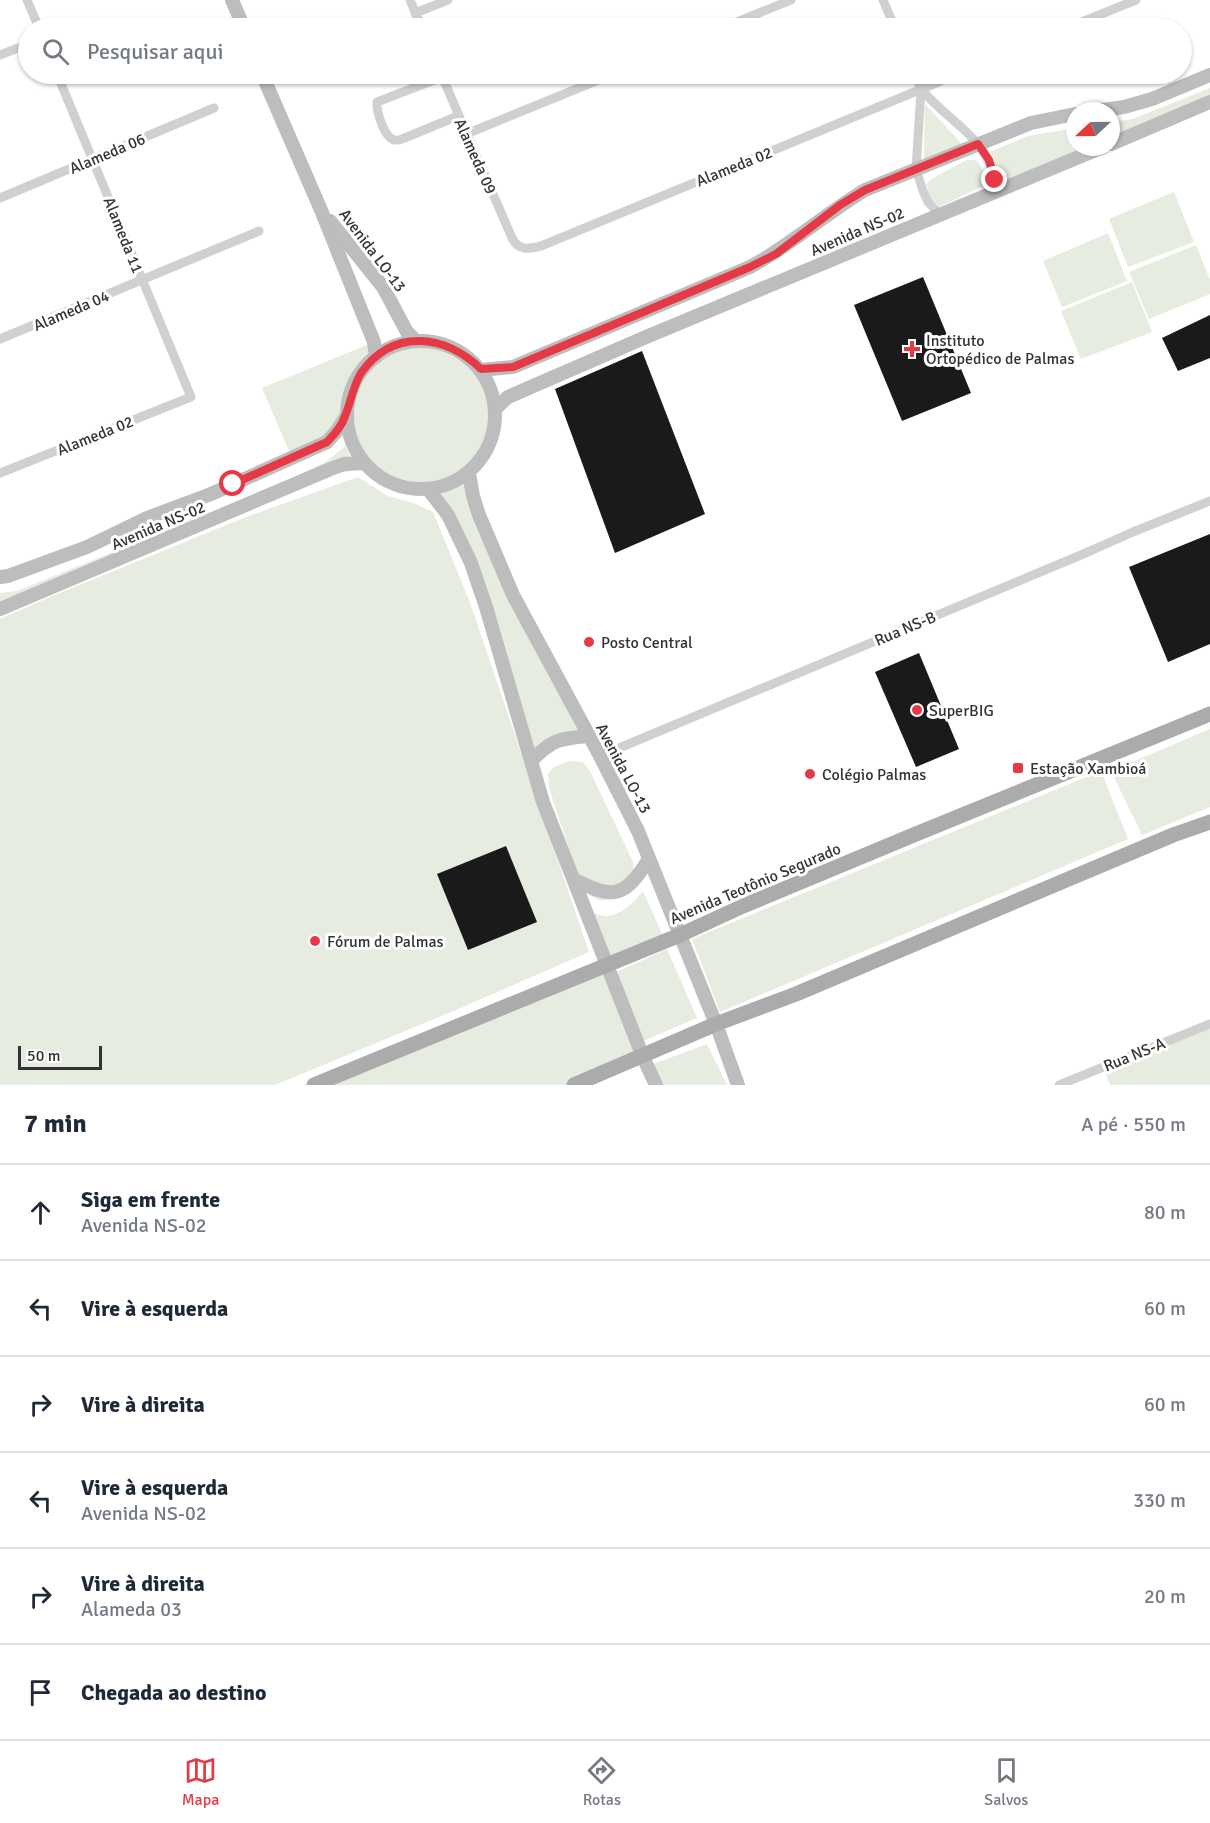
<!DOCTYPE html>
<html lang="pt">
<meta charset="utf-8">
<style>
body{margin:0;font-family:Signika,sans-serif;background:#f2f2f3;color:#1f2937}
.compass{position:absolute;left:1066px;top:102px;width:54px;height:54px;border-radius:50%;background:#fff;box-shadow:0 2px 4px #0004;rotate:248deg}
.scale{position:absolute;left:18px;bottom:15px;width:84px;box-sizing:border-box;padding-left:6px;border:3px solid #333;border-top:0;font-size:16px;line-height:21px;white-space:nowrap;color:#333;-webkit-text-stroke:4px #fff;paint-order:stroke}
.stop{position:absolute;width:18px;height:18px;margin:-14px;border:4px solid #e63946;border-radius:50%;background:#fff}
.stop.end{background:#e63946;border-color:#fff;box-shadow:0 2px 6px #0008}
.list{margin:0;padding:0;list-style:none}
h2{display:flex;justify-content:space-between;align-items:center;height:78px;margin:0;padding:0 24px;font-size:26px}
h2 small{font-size:20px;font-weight:400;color:#747a83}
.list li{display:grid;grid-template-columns:39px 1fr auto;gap:18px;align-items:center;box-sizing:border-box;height:96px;padding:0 24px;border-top:2px solid #e0e1e3}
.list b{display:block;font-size:22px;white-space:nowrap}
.list p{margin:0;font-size:20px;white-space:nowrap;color:#747a83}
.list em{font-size:20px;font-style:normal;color:#747a83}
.icon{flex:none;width:33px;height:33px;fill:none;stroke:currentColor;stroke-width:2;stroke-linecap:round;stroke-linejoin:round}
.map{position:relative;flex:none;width:1210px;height:1085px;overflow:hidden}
.search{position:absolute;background:#fff;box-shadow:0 2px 4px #0004;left:18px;right:18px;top:18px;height:66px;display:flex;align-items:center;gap:15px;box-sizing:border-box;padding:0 21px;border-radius:33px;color:#747a83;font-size:22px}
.sheet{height:654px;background:#fff}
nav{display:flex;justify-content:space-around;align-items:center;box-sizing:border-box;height:84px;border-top:2px solid #e0e1e3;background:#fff;font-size:16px;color:#747a83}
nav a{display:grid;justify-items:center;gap:3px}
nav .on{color:#e63946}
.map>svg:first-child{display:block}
.green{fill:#e6ecdf}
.building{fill:#1a1a1a}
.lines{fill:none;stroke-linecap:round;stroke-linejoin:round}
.street{stroke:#d0d0d0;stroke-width:9}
.secondary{stroke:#bdbdbd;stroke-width:14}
.primary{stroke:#ababab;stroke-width:15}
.route{stroke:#e63946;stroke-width:8}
.poi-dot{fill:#e63946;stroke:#fff;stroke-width:2}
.labels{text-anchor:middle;stroke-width:6;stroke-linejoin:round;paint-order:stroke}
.street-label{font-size:16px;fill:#333;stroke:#fff}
.poi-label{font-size:16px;fill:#333;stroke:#fff;text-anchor:start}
</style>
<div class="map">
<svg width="1210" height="1085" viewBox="0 0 1210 1085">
<rect width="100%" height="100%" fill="#fff"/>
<!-- green -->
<g class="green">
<path d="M1210,88V99L1111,138V122L1133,119Z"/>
<path d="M925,104L962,144L924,159Z"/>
<path d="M1075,128V147H1089L1003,182L990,152L1028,136Z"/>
<path d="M967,160H976C984,169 986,175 983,186L939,207L931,199L926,184L933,178Z"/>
<path d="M1174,192L1194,242L1128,267L1109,219Z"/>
<path d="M1108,233L1127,281L1062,307L1043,261Z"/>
<path d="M1196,245L1210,280V294L1149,319L1129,272Z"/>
<path d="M1132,282L1152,332L1081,359L1061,311Z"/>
<path d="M374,342L376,357L395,346L440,343L470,358L481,369L495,409L484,455L469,473L483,525L588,736L538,756L512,698L483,586L429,489L391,483L363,463L345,419L336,432L292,458L262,388Z"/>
<path d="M346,446L355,470L320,477L0,607V593L17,591L280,484L324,463Z"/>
<path d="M358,477L388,496L413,503L433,512L469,600L589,952L456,1010L275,1085H0V619L50,597L246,517Z"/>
<path d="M1210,729V807L1142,835L1111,771Z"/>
<path d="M569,761L583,762L590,771L633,862C633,866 634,872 633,877C631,890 614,902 600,900C592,899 586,891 581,885L549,788L548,774L554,767Z"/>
<path d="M1101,771L1128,839L720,1012L692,939Z"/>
<path d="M643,891L663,936L611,958L592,912C596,914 602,916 607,916C622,915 634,902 643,891Z"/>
<path d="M667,949L697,1018L643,1041L617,972Z"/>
<path d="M607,964L637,1057L573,1085H313Z"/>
<path d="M1210,1024V1085H1110L1103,1067Z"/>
<path d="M707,1044L727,1085H662L653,1064Z"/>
</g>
<!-- building -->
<g class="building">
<path d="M923,277L971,393L902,421L854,305Z"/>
<path d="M1210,315V358L1178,371L1162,338Z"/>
<path d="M642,351L705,514L615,553L555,389Z"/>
<path d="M1210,534V644L1168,662L1129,567Z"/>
<path d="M919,653L959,749L916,767L875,672Z"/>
<path d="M506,846L537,922L468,950L437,874Z"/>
</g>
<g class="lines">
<!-- street -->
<g class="street">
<path d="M27,0L39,28"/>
<path d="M410,0L422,28"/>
<path d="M883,0L895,28"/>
<path d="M415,13L448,0"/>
<path d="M722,28L791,0"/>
<path d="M1067,28L1136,0"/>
<path d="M0,55L28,44"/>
<path d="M441,74L512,238C519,251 528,249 541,246L958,74"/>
<path d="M914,74C917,79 919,86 922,90C952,126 995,140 995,193"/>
<path d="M442,77L377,102C376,111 384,135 392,139C395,141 399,140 402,139L458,116"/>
<path d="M921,89L916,169L923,191L928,202L940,215"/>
<path d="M466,134L613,74"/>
<path d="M0,198L214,108"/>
<path d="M0,339L259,231"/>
<path d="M0,473L191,397L57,74"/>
<path d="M600,756L1081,555L1133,532L1210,501"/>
<path d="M1059,1085L1210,1024"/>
</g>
<!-- secondary -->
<g class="secondary">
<path d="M232,0L244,28"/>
<path d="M262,74L321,210L374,342L376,357"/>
<path d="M1096,111L1124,107L1152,99L1210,75"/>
<path d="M1111,144L1210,102"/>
<path d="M330,221L383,287L407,332L416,341"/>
<circle cx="421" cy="415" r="74"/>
<path d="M481,370L513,367L750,267C791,245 825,214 865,190L1031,123L1075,114"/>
<path d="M495,409L508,397L646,337L1103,147"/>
<path d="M469,473L473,496L479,515L513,595L600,756L638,831L716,1024L738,1085"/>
<path d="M428,489L448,515L471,563L486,607L543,802L643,1057L656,1085"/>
<path d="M0,577L8,576L87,547L147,518L211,494L327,442L336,432L345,418"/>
<path d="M0,609L333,468L344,464L363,463"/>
<path d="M532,760C553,739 559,739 588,736"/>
<path d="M575,880C614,900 625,897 649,859"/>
</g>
<!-- primary -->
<g class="primary">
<path d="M314,1085L680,935L743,906L916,834L1210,714"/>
<path d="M574,1085L716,1024L796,994L1173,835L1210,822"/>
</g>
</g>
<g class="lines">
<!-- route -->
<path class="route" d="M233,484L327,442C334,435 342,426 345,416C351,402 353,386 361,373C393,328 445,334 481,369L513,367L750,267L776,254L840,205L865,190L978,144L989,160L995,180"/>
</g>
<!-- markers -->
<g class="poi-dot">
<path d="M909 340h6v6h6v6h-6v6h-6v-6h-6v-6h6z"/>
<circle cx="589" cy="642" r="6"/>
<circle cx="917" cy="710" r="6"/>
<rect x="1012" y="762" width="12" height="12" rx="3"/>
<circle cx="810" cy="774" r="6"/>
<circle cx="315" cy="941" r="6"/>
</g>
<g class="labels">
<!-- street labels -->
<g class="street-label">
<text transform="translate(107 153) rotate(-23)" y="6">Alameda 06</text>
<text transform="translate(476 156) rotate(66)" y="6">Alameda 09</text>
<text transform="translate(734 166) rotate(-22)" y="6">Alameda 02</text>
<text transform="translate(857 231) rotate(-23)" y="6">Avenida NS-02</text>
<text transform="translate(124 235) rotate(68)" y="6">Alameda 11</text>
<text transform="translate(373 250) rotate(53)" y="6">Avenida LO-13</text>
<text transform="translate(71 310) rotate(-23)" y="6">Alameda 04</text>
<text transform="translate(95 435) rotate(-22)" y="6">Alameda 02</text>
<text transform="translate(158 525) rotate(-23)" y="6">Avenida NS-02</text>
<text transform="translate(905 628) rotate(-23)" y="6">Rua NS-B</text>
<text transform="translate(624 768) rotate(62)" y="6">Avenida LO-13</text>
<text transform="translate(755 883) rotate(-23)" y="6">Avenida Teotônio Segurado</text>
<text transform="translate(1134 1054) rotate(-22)" y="6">Rua NS-A</text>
</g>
<!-- poi labels -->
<g class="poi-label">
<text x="926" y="346">Instituto<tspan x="926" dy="18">Ortopédico de Palmas</tspan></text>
<text x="601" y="648">Posto Central</text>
<text x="929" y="716">SuperBIG</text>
<text x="1030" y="774">Estação Xambioá</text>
<text x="822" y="780">Colégio Palmas</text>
<text x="327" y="947">Fórum de Palmas</text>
</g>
</g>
</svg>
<svg class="compass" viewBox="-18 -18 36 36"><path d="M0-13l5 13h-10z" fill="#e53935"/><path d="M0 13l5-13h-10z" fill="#747a83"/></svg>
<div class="scale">50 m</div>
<div class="stop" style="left:233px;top:484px"></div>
<div class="stop end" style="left:995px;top:180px"></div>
<div class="search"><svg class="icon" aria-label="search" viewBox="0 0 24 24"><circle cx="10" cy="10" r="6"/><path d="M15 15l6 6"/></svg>Pesquisar aqui</div>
</div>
<section class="sheet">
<h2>7 min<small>A pé · 550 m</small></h2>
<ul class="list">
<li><svg class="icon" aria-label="ahead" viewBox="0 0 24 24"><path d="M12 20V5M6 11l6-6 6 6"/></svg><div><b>Siga em frente</b><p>Avenida NS-02</p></div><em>80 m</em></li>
<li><svg class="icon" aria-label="left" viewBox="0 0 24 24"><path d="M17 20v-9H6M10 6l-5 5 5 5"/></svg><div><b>Vire à esquerda</b></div><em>60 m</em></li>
<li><svg class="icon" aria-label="right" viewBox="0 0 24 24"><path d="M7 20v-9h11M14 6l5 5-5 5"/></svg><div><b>Vire à direita</b></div><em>60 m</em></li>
<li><svg class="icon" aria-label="left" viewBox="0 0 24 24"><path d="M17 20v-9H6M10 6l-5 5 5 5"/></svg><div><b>Vire à esquerda</b><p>Avenida NS-02</p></div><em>330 m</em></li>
<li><svg class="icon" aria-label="right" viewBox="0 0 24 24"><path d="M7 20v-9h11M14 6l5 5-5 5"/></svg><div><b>Vire à direita</b><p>Alameda 03</p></div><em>20 m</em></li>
<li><svg class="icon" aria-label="arrive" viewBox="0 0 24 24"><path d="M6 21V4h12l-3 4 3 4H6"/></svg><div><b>Chegada ao destino</b></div></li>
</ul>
</section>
<nav>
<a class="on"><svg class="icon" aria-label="map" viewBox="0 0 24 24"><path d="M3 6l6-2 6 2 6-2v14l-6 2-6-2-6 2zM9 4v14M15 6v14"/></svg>Mapa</a>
<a><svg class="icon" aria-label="directions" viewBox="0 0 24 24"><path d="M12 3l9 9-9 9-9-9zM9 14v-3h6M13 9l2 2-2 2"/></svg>Rotas</a>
<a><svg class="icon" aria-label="saved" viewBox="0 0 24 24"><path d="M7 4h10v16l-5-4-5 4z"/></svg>Salvos</a>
</nav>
